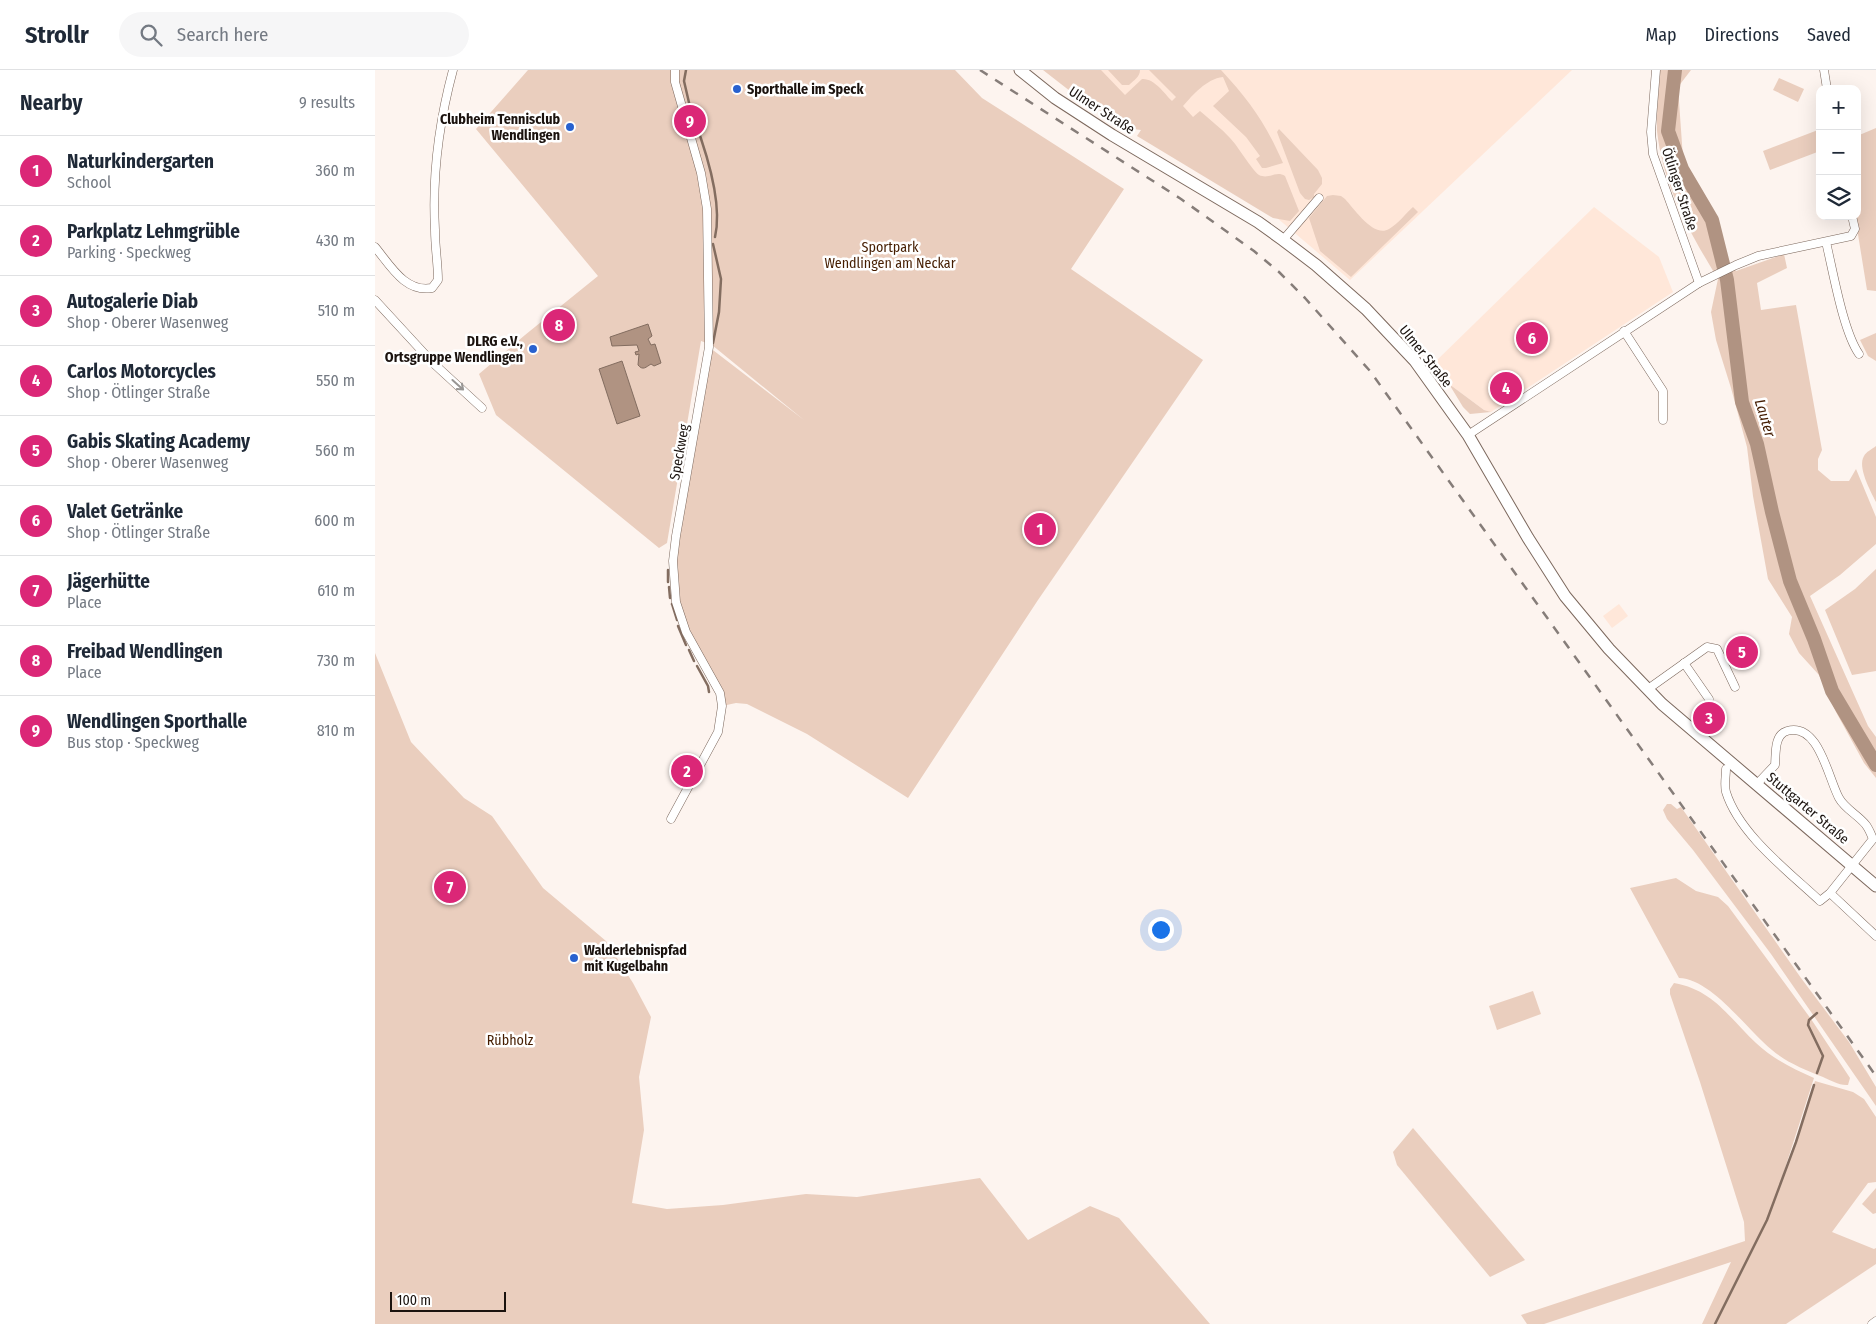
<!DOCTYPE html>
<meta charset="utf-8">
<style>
body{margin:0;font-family:"Fira Sans Condensed",sans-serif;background:#f6f6f7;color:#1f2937}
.controls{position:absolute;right:15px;top:15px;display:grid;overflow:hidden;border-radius:10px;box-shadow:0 5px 20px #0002}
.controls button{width:45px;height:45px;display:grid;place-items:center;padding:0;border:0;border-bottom:1px solid #e0e1e3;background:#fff;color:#1f2937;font:25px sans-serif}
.scale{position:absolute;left:15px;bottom:12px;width:116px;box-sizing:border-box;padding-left:5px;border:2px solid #1b130f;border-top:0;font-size:14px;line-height:18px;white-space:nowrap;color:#1b130f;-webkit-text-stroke:4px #fff;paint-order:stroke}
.you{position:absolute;left:785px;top:859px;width:18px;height:18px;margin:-12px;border:4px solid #fff;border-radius:50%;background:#1a73e8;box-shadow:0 0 0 8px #1a73e833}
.badge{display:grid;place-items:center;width:32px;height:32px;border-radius:50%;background:#db2777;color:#fff;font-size:16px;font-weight:700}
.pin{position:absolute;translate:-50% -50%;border:2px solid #fff;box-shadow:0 1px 5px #0006}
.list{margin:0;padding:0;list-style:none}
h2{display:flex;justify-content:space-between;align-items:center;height:65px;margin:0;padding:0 20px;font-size:21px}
h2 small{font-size:16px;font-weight:400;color:#747a83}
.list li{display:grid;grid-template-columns:32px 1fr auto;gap:15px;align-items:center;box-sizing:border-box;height:70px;padding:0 20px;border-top:1px solid #e0e1e3}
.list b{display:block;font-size:19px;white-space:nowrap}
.list p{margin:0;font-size:16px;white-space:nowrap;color:#747a83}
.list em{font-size:16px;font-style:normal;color:#747a83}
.icon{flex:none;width:28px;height:28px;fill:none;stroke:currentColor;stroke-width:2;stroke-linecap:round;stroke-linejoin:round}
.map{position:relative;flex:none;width:1501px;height:1254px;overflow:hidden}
header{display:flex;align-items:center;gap:30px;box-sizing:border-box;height:70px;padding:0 25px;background:#fff;border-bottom:1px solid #e0e1e3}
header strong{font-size:24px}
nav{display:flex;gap:28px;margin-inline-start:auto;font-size:18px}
.search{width:350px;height:45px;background:#f6f6f7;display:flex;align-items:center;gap:12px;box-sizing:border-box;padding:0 18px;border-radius:28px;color:#747a83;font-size:19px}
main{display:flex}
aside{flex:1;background:#fff}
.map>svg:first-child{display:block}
.built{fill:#ffe7d9}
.green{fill:#eacebe}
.water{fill:#b09382;stroke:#836d60}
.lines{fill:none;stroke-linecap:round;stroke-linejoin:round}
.stream{stroke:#836d60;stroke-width:2.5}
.river{stroke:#b09382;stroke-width:14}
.minor-casing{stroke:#7c685d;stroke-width:9}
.secondary-casing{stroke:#7c685d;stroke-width:13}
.minor{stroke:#fff;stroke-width:8}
.secondary{stroke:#fff;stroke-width:11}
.rail{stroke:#867d79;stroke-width:2.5;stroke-dasharray:9 9;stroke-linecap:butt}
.oneway{stroke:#989593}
.poi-dot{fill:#2861cf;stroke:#fff;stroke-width:2}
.labels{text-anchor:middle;stroke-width:5;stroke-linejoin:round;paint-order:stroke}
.poi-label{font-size:14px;font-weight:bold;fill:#1b130f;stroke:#fff;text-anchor:start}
.street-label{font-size:14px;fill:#1b130f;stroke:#fff}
.park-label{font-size:14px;fill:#451d00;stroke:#fff}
.water-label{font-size:15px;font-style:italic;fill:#441c00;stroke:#fff}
</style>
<header>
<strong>Strollr</strong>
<div class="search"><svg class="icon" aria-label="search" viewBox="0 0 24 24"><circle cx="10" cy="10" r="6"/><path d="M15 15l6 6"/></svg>Search here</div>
<nav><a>Map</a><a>Directions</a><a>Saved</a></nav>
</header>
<main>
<aside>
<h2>Nearby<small>9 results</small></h2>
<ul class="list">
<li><span class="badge">1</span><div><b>Naturkindergarten</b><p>School</p></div><em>360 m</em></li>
<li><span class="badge">2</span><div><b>Parkplatz Lehmgrüble</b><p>Parking · Speckweg</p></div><em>430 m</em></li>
<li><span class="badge">3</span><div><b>Autogalerie Diab</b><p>Shop · Oberer Wasenweg</p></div><em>510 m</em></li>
<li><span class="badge">4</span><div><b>Carlos Motorcycles</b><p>Shop · Ötlinger Straße</p></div><em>550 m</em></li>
<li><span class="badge">5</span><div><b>Gabis Skating Academy</b><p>Shop · Oberer Wasenweg</p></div><em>560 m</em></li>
<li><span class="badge">6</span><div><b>Valet Getränke</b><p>Shop · Ötlinger Straße</p></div><em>600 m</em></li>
<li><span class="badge">7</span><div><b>Jägerhütte</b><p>Place</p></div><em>610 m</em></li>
<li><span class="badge">8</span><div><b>Freibad Wendlingen</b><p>Place</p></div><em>730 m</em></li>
<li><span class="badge">9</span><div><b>Wendlingen Sporthalle</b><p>Bus stop · Speckweg</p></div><em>810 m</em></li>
</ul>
</aside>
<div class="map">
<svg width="1501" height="1254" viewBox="0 0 1501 1254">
<rect width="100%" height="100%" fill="#fdf4ef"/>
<!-- built -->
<g class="built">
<path d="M672,0H1197L975,210L874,124Z"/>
<path d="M1219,137L1284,187L1298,222L1116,342L1109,340L1074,314L1059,293Z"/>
<path d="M1244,534L1253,546L1237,558L1228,546Z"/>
</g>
<!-- green -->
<g class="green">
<path d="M153,0H580L607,28L749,119L696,199L828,290L663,530L533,728L432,664L372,634L361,633L347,636L345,623L311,562L301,532L298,491L334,277L429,350L337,275L326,271L292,473L284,478L121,345L104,304L150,265L223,206L101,59Z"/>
<path d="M668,0H726L750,25L767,9C779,8 789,23 797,31L801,27L774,0H846C875,31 891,54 908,93L891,98H887L881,89L885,86L871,67L838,36L854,21L848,7C831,9 818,25 808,36L818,47L825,41C835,50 846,58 855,68C863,76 876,99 884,105C894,110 901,100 910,106L924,141L915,151L898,148L762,66L766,60L752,58L695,21Z"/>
<path d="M733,0H765C765,7 759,10 754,15H747Z"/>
<path d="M1285,0H1316L1303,17L1308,88L1334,132L1353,191L1361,201L1409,184L1412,198L1382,213L1386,240L1421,235L1447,380L1443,389V400L1456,411H1474L1481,399L1501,447V474L1465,505L1435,526L1493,656L1501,667V708L1489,693L1461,642L1444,605L1424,583L1414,564L1417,547L1393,509L1378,426L1372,377L1356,318L1341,270L1336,242L1343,209C1315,163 1288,116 1282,61C1281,42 1284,20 1285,0Z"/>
<path d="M1404,8L1429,19L1423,32L1398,20Z"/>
<path d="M1501,58V221L1492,220L1480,146H1482V66Z"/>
<path d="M904,59L943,100L947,108V114L939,124V127L934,130L930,129L925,123L902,62Z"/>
<path d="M1443,60L1445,65V81L1395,100L1388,81Z"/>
<path d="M958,125L966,126L970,129C980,140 999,168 1014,159C1023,154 1031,143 1038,137L1043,142L976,207L945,181L934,148L952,126Z"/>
<path d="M1501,263V291L1493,286L1485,270Z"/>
<path d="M1074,314L1109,340L1116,342L1095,344L1088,337Z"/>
<path d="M1501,376V432C1496,422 1482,397 1489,386C1491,382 1497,379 1501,376Z"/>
<path d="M1501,499V601L1477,605L1450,540L1480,519Z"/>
<path d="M0,583L36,672L89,728L117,746L168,818L231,871L258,913L276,947L264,1007L269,1060L257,1133L292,1139L348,1135L431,1124L482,1127L605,1108L653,1170L715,1136L744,1148L835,1254H0Z"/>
<path d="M1292,734H1296L1302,739L1306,737L1426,908L1474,972L1501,1017V1036L1396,884L1318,780L1292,749L1288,740Z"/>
<path d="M1301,808L1321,821L1343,827L1353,836L1436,949L1475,1008L1473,1015C1465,1016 1455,1010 1448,1007C1430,1000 1411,992 1397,980C1372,960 1337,909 1304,908L1255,818Z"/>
<path d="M1299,913C1339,920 1354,948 1381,973C1398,989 1418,999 1439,1008L1402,1123L1415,1088L1440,1011L1478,1022L1489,1029L1501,1047V1112L1493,1113L1457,1162L1499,1179L1501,1178V1194L1411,1254H1327L1356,1192L1169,1254H1152L1146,1245L1370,1171L1369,1152L1325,1012L1295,924V919Z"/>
<path d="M1158,921L1166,944L1122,960L1114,936Z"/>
<path d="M1038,1058L1150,1190L1115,1207L1022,1095L1018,1082Z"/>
<path d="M1501,1118V1143L1498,1144L1487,1134Z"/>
</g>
<!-- water -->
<g class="water">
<path d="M273,254L277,266L273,269L276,275L280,274L286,293L279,296L276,294C271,297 268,301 263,295L264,284L261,285L260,282L264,281L262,275L237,276L235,267Z"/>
<path d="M247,291L265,346L242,354L224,299Z"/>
</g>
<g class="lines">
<!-- stream -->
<g class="stream">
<path d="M311,0L309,11L315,37"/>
<path d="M319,49C331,81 348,133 340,167"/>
<path d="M338,174L346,209L344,242L338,273"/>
<path d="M293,500V512"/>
<path d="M294,517L295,528"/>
<path d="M297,534L302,550"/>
<path d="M303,556L311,575"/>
<path d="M314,580L319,591"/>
<path d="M322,596L333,616L334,622"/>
<path d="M1442,1003L1448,986L1433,955L1434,950L1442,943"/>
<path d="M1340,1254L1392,1150L1421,1072L1439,1015"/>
</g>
<!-- river -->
<path class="river" d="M1300,0L1293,61L1307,99L1337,150L1352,210L1367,332L1382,374L1397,442L1415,511L1439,569L1457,621L1501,695"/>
<defs>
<g id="minor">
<path d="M1281,0L1276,62L1278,84L1324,213"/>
<path d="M1449,0L1452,19"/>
<path d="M908,170L944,128"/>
<path d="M1451,172C1458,201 1468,261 1484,284"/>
<path d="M0,177C15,195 30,223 57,218L63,210C63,194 60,177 60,160C57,106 64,52 78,0"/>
<path d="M0,230L58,293L107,338"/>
<path d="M1249,261L1288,321V350"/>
<path d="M1093,365L1324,213L1361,195L1383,186L1476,166L1480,159L1477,146"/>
<path d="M1309,593L1334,629"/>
<path d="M1273,619L1332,577L1342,579L1360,617"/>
<path d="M1351,699C1351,706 1349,715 1351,722C1364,764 1413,801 1445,831L1455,823L1498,769C1496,764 1494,759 1491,755C1483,745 1470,739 1464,728C1453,708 1444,652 1412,661C1399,665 1401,683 1400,695L1382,714"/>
<path d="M296,749L343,662L347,636L345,623L311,562L301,532L298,491L301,466L334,277L332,139L326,103L300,12V0"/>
<path d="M1455,823L1501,866"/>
<path d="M1497,1254L1501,1251"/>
</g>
<path id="secondary" d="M645,0L680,28L737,65L883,152L908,170L941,195L991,239L1040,291L1093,365L1153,468L1190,526L1234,579L1287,634L1501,816"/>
</defs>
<!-- minor casing -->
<use href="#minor" class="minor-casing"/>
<!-- secondary casing -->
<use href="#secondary" class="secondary-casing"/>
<!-- minor -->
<use href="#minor" class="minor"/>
<!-- secondary -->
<use href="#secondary" class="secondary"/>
<!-- rail -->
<path class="rail" d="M605,0L806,129L879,181L904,202L930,228L995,301L1501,1006"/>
</g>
<!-- one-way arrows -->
<defs><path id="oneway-shaft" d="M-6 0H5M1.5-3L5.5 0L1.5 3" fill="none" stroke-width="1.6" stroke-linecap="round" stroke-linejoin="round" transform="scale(1.25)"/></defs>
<use class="oneway" href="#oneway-shaft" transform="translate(83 315) rotate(42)"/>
<!-- markers -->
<g class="poi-dot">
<circle cx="362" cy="19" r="5"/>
<circle cx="195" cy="57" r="5"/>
<circle cx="158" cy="279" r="5"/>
<circle cx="199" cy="888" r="5"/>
</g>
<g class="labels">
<!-- poi labels -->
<g class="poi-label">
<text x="372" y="24">Sporthalle im Speck</text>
<text x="185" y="54" text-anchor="end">Clubheim Tennisclub<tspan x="185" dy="16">Wendlingen</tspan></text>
<text x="148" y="276" text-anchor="end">DLRG e.V.,<tspan x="148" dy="16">Ortsgruppe Wendlingen</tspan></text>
<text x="209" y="885">Walderlebnispfad<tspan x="209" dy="16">mit Kugelbahn</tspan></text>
</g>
<!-- street labels -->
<g class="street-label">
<text transform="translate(727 40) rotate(33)" y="5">Ulmer Straße</text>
<text transform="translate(1305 119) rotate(72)" y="5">Ötlinger Straße</text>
<text transform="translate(1051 286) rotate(51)" y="5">Ulmer Straße</text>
<text transform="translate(304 382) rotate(-80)" y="5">Speckweg</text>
<text transform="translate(1433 738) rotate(40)" y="5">Stuttgarter Straße</text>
</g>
<!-- park labels -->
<g class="park-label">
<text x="515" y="182">Sportpark<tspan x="515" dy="16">Wendlingen am Neckar</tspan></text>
<text x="135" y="975">Rübholz</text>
</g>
<!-- water labels -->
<g class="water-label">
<text transform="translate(1390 348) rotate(73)" y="5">Lauter</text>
</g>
</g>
</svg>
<div class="controls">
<button>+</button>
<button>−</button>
<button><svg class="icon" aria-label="layers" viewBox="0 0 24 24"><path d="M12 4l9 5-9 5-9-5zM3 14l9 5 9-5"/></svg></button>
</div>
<div class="scale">100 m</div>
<div class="you"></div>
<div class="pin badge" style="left:665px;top:459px">1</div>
<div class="pin badge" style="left:312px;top:701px">2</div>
<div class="pin badge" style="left:1334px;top:648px">3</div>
<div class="pin badge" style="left:1131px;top:318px">4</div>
<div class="pin badge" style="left:1367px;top:582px">5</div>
<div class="pin badge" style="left:1157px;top:268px">6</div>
<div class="pin badge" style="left:75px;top:817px">7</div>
<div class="pin badge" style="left:184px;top:255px">8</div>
<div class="pin badge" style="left:315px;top:51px">9</div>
</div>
</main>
